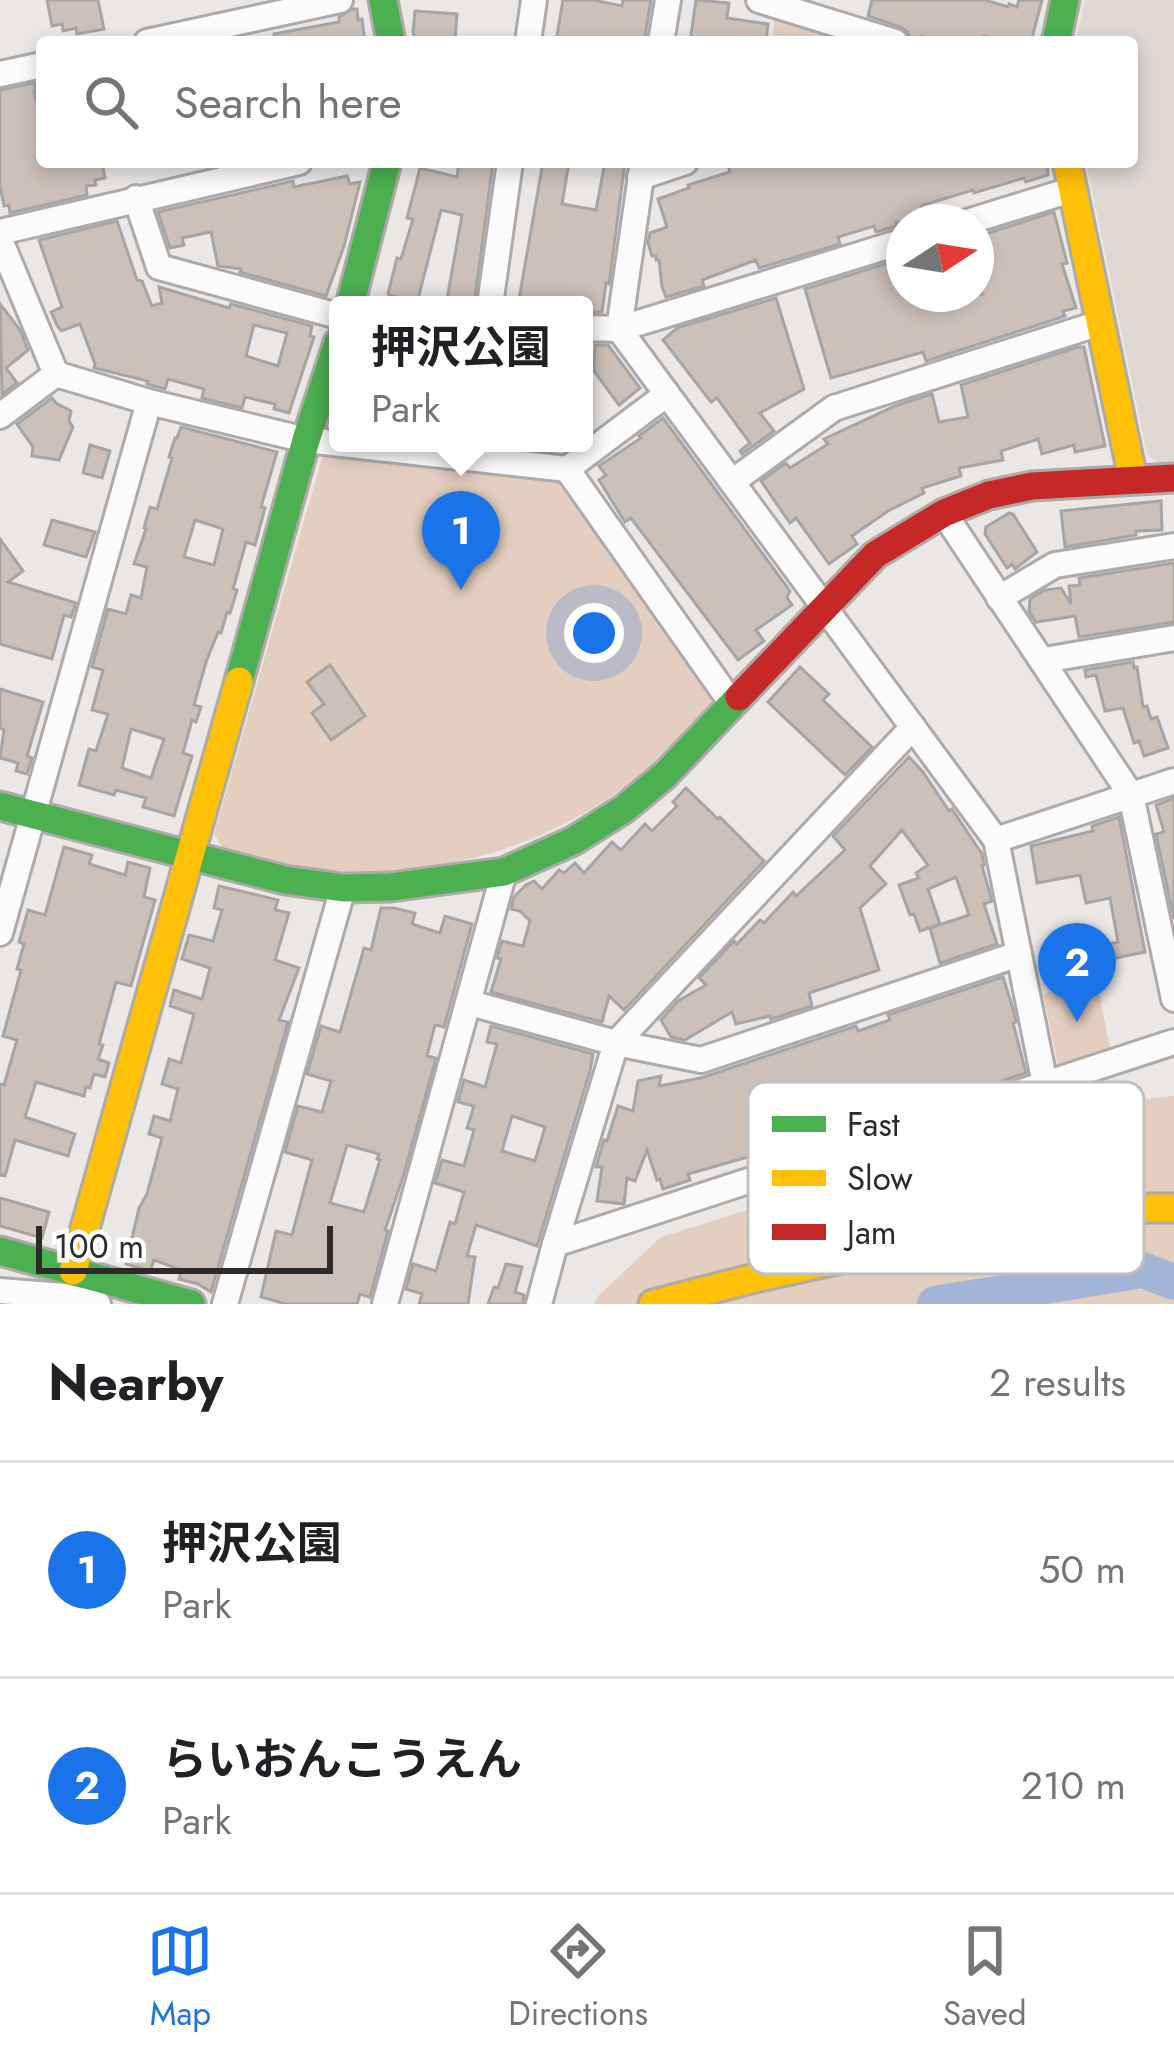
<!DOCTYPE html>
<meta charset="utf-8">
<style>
body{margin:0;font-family:Jost,"Noto Sans JP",sans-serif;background:#f2f2f2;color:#202124}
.compass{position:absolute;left:886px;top:204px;width:108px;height:108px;border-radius:50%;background:#fff;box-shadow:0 6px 18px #0003;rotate:78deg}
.scale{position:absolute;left:36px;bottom:30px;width:297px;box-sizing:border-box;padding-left:12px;border:6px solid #2d2b2a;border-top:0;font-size:33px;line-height:42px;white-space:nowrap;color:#2d2b2a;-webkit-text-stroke:9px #fff;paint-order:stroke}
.you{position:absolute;left:594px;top:633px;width:42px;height:42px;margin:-30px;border:9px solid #fff;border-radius:50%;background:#1a73e8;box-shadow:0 0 0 18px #1a73e833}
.badge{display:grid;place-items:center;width:78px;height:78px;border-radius:50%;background:#1a73e8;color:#fff;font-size:39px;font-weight:700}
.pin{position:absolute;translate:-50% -99px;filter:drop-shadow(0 3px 6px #0008)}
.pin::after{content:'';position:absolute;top:63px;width:42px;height:36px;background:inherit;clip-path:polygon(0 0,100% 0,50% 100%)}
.popup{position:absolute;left:329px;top:296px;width:264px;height:156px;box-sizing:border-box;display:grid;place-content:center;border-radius:12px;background:#fff;filter:drop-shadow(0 3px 9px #0005);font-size:39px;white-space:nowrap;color:#757577}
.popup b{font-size:45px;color:#202124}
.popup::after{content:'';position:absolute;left:50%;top:100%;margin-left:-24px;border:24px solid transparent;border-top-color:#fff}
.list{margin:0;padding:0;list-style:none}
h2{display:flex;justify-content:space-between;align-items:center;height:156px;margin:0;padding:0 48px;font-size:51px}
h2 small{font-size:39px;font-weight:400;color:#757577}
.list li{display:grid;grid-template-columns:78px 1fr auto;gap:36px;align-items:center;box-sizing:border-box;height:216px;padding:0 48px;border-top:3px solid #e0e0e0}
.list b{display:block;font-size:45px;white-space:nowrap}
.list p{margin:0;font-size:39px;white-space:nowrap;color:#757577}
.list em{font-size:39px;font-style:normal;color:#757577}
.icon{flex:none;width:66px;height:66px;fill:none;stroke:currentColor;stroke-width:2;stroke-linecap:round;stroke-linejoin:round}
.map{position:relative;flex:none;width:1174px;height:1304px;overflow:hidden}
.search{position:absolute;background:#fff;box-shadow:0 6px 18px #0003;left:36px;right:36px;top:36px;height:132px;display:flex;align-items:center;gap:30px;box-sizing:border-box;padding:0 42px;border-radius:12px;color:#757577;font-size:45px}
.sheet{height:588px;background:#fff}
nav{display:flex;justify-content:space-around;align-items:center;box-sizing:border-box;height:168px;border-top:3px solid #e0e0e0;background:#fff;font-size:33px;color:#757577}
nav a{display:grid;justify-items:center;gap:6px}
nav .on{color:#1a73e8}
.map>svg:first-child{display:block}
.built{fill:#ded7d2}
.green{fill:#e3cec0}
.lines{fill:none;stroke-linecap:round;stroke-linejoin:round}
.river{stroke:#a3b5d6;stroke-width:36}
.building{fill:#ccc1b9;stroke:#a7a5a4;stroke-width:3;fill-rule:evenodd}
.street-casing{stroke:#adaaa9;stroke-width:30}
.fast-casing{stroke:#adaaa9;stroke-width:33}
.slow-casing{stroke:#adaaa9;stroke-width:33}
.jam-casing{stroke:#adaaa9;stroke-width:33}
.street{stroke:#fcfbfb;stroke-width:24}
.fast{stroke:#4caf50;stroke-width:27}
.slow{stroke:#ffc107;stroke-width:27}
.jam{stroke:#c62828;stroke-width:27}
.key{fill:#fff;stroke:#c0bfbf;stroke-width:3}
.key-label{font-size:33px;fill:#2d2b2a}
</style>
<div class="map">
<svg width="1174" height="1304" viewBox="0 0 1174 1304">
<rect width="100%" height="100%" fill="#eae7e5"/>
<!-- built -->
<path class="built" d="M1085,0H1174V462L1158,463L1147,454L1086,162H1132V42H1075Z"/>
<!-- green -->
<g class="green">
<path d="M775,12L871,42H772Z"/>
<path d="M323,454L551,478L559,484L717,696C694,720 672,747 647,769C561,842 444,880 331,870C295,867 259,855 223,848L214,834Z"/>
<path d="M1097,982L1110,1049L1058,1065L1043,994Z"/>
<path d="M1174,1096V1304H594L599,1295L661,1237L1081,1105Z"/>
</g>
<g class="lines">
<!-- river -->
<path class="river" d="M935,1304L1142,1270L1174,1282"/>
</g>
<!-- building -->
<g class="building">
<path d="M47,0H98L104,29L77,34L76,28L63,31L62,24L52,26Z"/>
<path d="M563,0H593L622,6L623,0H651L644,42H556Z"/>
<path d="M696,0L729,3L727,18L768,24L766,42H690Z"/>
<path d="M872,0H985L1008,7L1009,4L1017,7L1019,0H1042L1031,42H1004L984,36L983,42H939L921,36V42H911L908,32L901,27L868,16Z"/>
<path d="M353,9H357L358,20L362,19L365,42H275L274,34L339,22V17Z"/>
<path d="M415,11L457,14L455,42H415L413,31Z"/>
<path d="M35,83L36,91H34L42,125V162H102L105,178L95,180L96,185L86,186L87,195L10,213L9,205L4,206L0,186V90Z"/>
<path d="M459,162H493L474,305H446L462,215L441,210L417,303L392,296L388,294L397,258L401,259L413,219L407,218L420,168L457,177Z"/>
<path d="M543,162H569L562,204L596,210L605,162H625L609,284L606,283L602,312H584V305H518Z"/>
<path d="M727,162H1047L1048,175L1026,182L1024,178L974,193L973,190L923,205L921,207L926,222H896L897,226L876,232L874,226L838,237L840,244L759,268L756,260L702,280L704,286L666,297L662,287L659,260H656V256H652L648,243L650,233L667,227L658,199L689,188L688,185L730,172Z"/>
<path d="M347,176L350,184L360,182L344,246L326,296L240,272L241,269L218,266L211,232L182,238L184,245L170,248L158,212L293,181L294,187Z"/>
<path d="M1054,212L1067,263L1062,264L1076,308L1063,311L1065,316L1044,323L926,361L923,352L831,378L805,289L904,258V294H982L978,274L990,272L986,257L991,256L985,234Z"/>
<path d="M117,221L137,280L142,281L152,306L162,303L159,287L229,308L231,304L312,326L310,336L314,337L289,413L274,409L275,404L245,397L242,408L202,398L204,389L168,379L165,389L147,384L148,381L94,368L95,364L80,324L61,331L57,325L51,312L62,307L39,240ZM254,325L287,333L278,366L246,356Z"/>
<path d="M776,298L804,389L760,413L774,431L742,454L740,451L750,443L717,398L711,402L663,340L677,328Z"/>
<path d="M0,304L20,330L28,350L6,368L17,383L2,394Z"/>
<path d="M595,345H608L640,388L619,405L594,371Z"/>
<path d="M1078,347H1084L1105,446L1075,452L1074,445L1042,454L1038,439L1001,451L1003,460L959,468L961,476L922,488L924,493L888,511L852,536L857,544L829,564L796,518L790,523L761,481L786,463L790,468L828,444L824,439L895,406L932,394L939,422L968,417L961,385Z"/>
<path d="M52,398L56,403L71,411L69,421L73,427L59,460L32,456L33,447L17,424Z"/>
<path d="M663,418L790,591L787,598L792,605L756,630L764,641L738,660L631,518L625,522L599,480L606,475L599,466L641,438L639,436Z"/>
<path d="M181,427L277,452L261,507L265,508L255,545L246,542L233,589L237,590L230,613L227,612L221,633L218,632L206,662L194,705L201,707L196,722L192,720L183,753L192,756L174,816L143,807L146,798L116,790L114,795L79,785L89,749L96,751L108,714L92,710L103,670L92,667L108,609L126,614L131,595L141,598L147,567L134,564L146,529L144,528L150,507L157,509L172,458L169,457L175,438H177ZM195,520L223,529L214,565L184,557ZM131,729L164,739L151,778L122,768Z"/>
<path d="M90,445L110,451L102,478L83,473Z"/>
<path d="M1161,501L1162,530L1136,531V535L1065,547L1061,511Z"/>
<path d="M1009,513L1013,514L1037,552L1015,569L1012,564L1007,568L985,534L986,527Z"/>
<path d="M52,520L95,532L86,557L44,545Z"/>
<path d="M0,539L23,571L8,582L76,603L71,617L64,615L52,659L0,644Z"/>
<path d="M1174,563V622L1079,637L1075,616L1036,622L1029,611L1030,599L1045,590L1061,588L1071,604L1069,586L1080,585L1079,578Z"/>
<path d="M1133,662L1134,668L1137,667L1143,707L1147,706L1151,719L1157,717L1168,748L1144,756L1139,741L1134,743L1123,708L1105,711L1096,675L1086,677L1085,670Z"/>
<path d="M330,665L365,716L331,740L312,713L324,704L307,682Z"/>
<path d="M800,667L829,694L823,700L872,747L845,775L768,702Z"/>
<path d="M0,689L43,702L27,756L32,758L27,774L16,771L18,763L0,758L4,730L0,728Z"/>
<path d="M909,757L923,772L949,811L952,809L982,854L984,865L982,866L992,901L984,904L997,944L940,963L930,928L969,915L956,877L928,889L940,924L920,931L914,914L910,915L899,885L919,878L916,873L928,865L902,830L870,866L886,884L860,908L879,970L809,993L812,1006L771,1019L770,1016L736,1024L732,1012L685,1040L671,1037L661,1020L678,1001L706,985L699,978L734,941L737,944L760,920L764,923L793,892L796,896L845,850L833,836Z"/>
<path d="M686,788L718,819L720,817L764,861L643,990L624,1010L609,996L602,1022L491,992L501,959L497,958L502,941L523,946L530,921L520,911L511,909L514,897L526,885L534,881L542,889L559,870L564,873L575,863L584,873L612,842L621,850L645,824L652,831L677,806L673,802Z"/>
<path d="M1174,798V919L1156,834L1164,832L1156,805Z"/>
<path d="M1119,817L1145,952L1111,959L1108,944L1118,942L1110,898L1086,903L1080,875L1037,883L1031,846L1093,831L1092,826Z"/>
<path d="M64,847L92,855L89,864L125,875L128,862L150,868L144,897L155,900L131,986L116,982L99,1044L103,1045L98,1059L109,1063L105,1077L94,1074L90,1088L86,1087L84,1096L36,1082L25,1117L75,1134L68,1156L15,1140L5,1176L0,1175V1084L4,1085L17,1040L3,1036L21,970L17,969L24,944L19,942L28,910L45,915Z"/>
<path d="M219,886L278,900L275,910L289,913L275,960L299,968L279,1020L288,1022L211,1292L198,1284L179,1279L182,1270L154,1260L150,1271L126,1264L139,1208L147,1194L162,1138L149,1134L154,1116L170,1121L178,1089L162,1084L169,1059L181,1063L194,1014L170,1006L174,990L202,999L210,968L182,959L189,935L213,941L222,910L214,908Z"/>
<path d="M381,908H394L415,913L412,924L440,933L445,916L472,924L444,1027L435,1025L427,1056L436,1058L403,1177L385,1230L388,1231L370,1297L360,1294L357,1304H286L261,1297L276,1231L292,1235L312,1160L285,1152L298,1106L322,1112L331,1081L307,1074L321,1026L340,1032L364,948L371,950ZM347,1145L379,1154L377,1159L380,1160L364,1212L330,1203Z"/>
<path d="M1003,977L1013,1009L1016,1022L1013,1023L1026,1073L945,1099L943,1095L911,1105L913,1110L860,1127L858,1120L826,1130L828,1137L778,1154L776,1149L688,1174L690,1180L663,1189L660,1179L657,1180L647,1150L635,1181L627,1178L624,1204L597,1201L602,1167H596L604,1140L607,1141L618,1106L633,1111L638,1081L661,1076L659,1086L701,1078L856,1026L858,1031L890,1020L888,1015Z"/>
<path d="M491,1026L593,1054L590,1071L537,1246L476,1225L467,1256L475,1257L468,1304H419L422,1294L406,1289L413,1264L436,1271L450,1222L455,1224L464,1192L435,1183L442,1160L464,1166L474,1130L467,1128L474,1106L458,1102L464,1080L485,1087L497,1044L487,1042ZM512,1116L545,1127L535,1161L502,1151Z"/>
<path d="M0,1198L49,1212L42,1238L0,1226Z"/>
<path d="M506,1264L522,1267L515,1292L524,1295L523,1304H488L494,1287L498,1288Z"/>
</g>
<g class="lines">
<defs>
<g id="street">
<path d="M759,0L895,42"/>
<path d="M147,42L340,0"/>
<path d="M528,42L534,0"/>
<path d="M661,42L668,0"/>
<path d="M0,74L42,65"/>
<path d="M643,162L619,329L996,840L1045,1084"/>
<path d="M640,177L685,162"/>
<path d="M136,198L159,267L338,316"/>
<path d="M967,222L1071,190"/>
<path d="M0,232L299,162"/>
<path d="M0,240L56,374L149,402L306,440L567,469L667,394"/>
<path d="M490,305L510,162"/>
<path d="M584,328L619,329L904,241"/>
<path d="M0,416L56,374"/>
<path d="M567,469L733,705"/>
<path d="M732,482L834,408L1100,323"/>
<path d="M943,512L1131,795L1174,999"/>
<path d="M999,598L1055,565L1174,546"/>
<path d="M1044,660L1174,638"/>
<path d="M996,840L1174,781"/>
<path d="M0,933L149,402"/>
<path d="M470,1003L616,1043L701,1060L1019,954"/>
<path d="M555,1244L1174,1042"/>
<path d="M0,1291L63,1296L98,1304"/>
<path d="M225,1304L343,888"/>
<path d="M385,1304L504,872"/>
<path d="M539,1304L555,1244L616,1043L913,727"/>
</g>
<g id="fast">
<path d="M383,0L391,42"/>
<path d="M1056,42L1065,0"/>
<path d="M350,305L387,162"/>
<path d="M239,681L306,440L338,343"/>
<path d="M0,806L285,880L343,888L391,887L504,872L573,841L624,809L665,775L739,697"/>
<path d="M0,1251L191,1304"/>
</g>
<g id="slow">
<path d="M1067,162L1133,479"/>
<path d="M73,1271L239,681"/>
<path d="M653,1304L763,1276L952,1235L1149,1208H1174"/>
</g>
<path id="jam" d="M739,697L875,555L944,513L989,495L1032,486L1174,478"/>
</defs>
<!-- street casing -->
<use href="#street" class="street-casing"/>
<!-- fast casing -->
<use href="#fast" class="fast-casing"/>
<!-- slow casing -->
<use href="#slow" class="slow-casing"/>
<!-- jam casing -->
<use href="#jam" class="jam-casing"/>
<!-- street -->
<use href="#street" class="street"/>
<!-- fast -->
<use href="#fast" class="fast"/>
<!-- slow -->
<use href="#slow" class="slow"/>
<!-- jam -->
<use href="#jam" class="jam"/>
</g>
<!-- legend -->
<rect x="748" y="1082" width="396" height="192" rx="18" class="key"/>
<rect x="772" y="1116" width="54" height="16" fill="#4caf50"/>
<rect x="772" y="1170" width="54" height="16" fill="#ffc107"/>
<rect x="772" y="1224" width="54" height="16" fill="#c62828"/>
<g class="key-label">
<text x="847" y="1136">Fast</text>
<text x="847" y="1190">Slow</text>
<text x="847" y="1244">Jam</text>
</g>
</svg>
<svg class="compass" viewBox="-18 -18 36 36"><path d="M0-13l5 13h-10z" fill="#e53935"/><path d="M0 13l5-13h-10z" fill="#757577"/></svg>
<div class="scale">100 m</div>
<div class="you"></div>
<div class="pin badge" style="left:461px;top:590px">1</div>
<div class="popup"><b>押沢公園</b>Park</div>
<div class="pin badge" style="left:1077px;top:1022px">2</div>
<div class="search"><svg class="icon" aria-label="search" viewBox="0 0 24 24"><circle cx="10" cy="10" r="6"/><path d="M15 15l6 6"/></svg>Search here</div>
</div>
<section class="sheet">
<h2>Nearby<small>2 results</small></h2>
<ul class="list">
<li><span class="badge">1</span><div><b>押沢公園</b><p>Park</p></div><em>50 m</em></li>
<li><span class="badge">2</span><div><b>らいおんこうえん</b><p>Park</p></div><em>210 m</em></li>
</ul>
</section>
<nav>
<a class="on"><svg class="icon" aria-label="map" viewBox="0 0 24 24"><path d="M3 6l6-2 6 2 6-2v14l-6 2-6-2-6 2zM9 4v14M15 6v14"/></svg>Map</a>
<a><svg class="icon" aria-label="directions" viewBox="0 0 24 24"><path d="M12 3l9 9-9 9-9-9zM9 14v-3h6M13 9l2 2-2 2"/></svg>Directions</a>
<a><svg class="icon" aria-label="saved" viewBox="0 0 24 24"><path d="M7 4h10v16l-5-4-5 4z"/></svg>Saved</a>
</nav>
